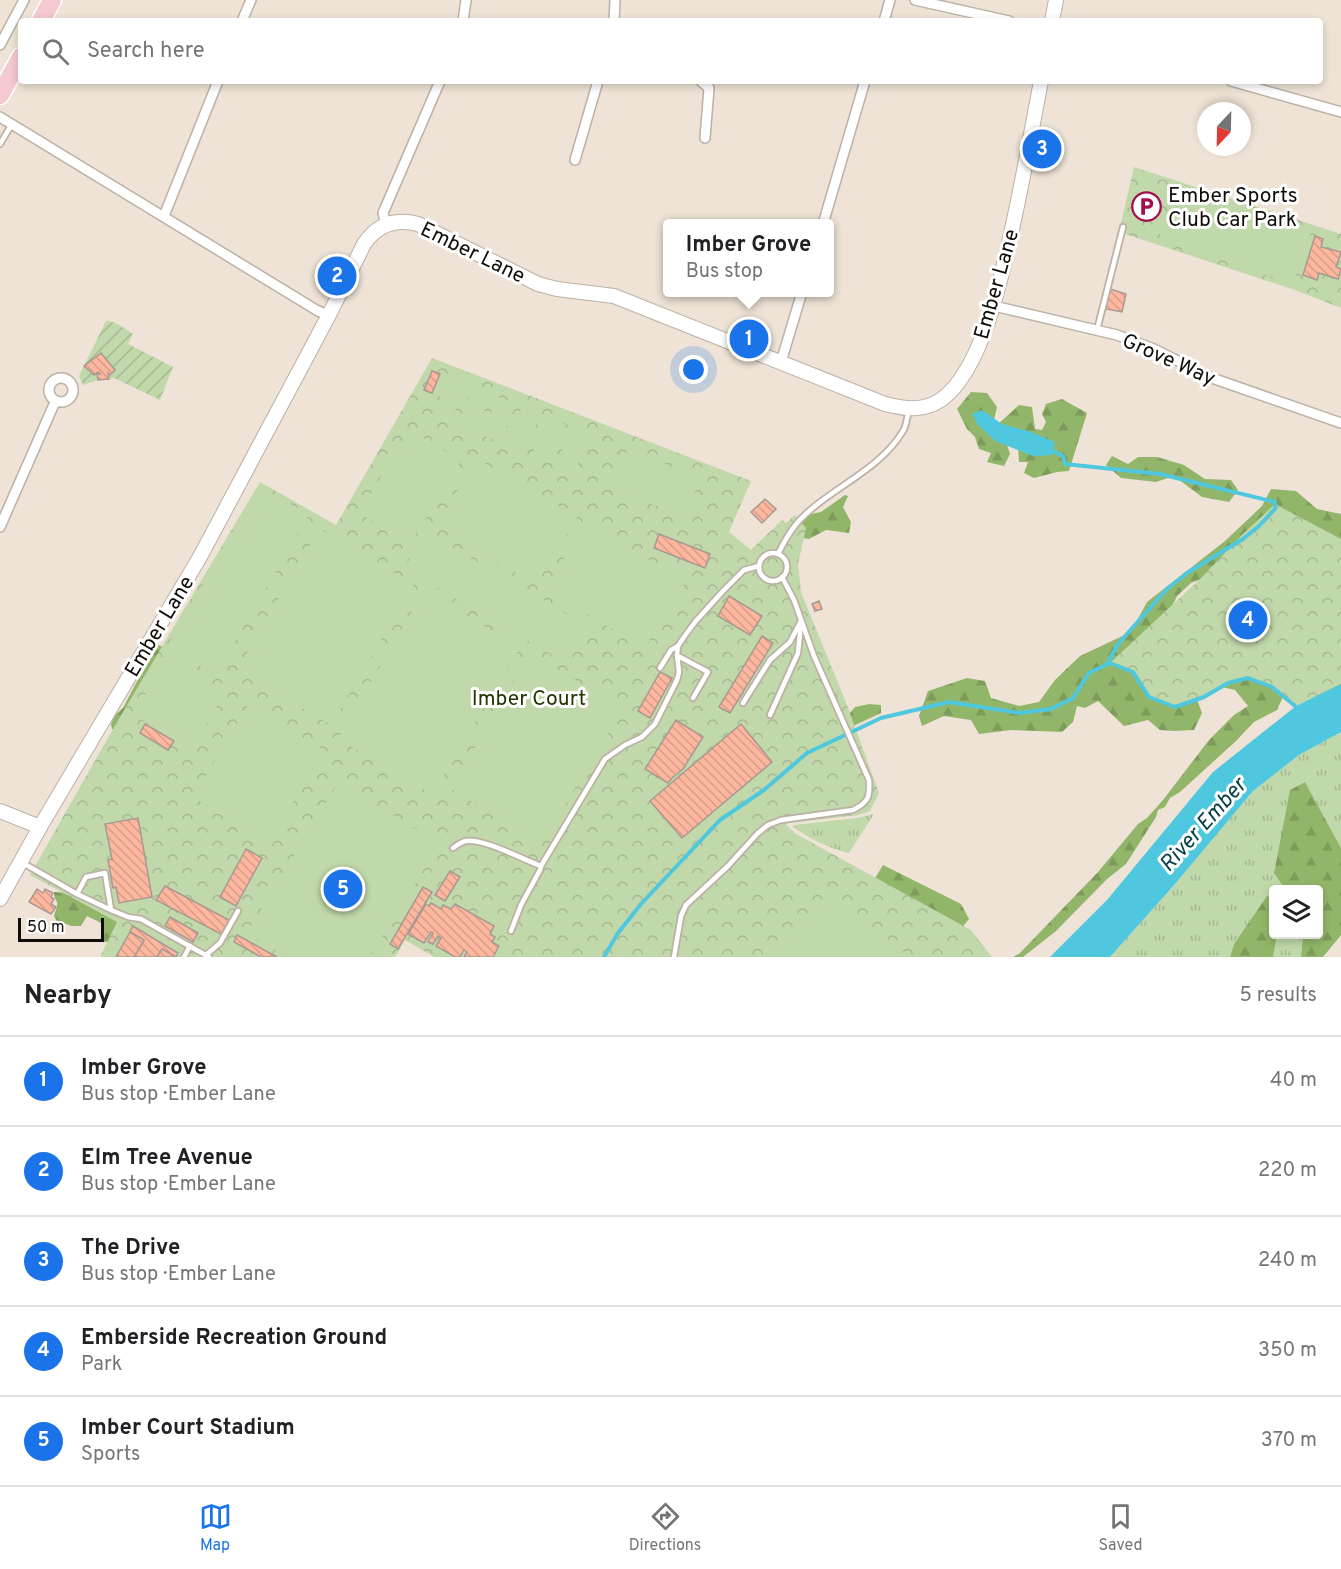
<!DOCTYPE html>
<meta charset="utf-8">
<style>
body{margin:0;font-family:Overpass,sans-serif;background:#f2f2f2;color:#202124}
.controls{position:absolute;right:18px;bottom:18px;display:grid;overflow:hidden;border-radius:6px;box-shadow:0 3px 9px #0003}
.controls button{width:54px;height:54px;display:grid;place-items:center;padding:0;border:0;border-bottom:2px solid #e0e0e0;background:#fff;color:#202124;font:30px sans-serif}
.compass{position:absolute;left:1197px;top:102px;width:54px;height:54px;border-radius:50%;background:#fff;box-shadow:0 3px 9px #0003;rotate:202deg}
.scale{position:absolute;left:18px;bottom:15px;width:86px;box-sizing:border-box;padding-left:6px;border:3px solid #100d09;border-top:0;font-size:16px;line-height:21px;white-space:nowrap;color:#100d09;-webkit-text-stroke:4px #fff;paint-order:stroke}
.you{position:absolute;left:694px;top:370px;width:21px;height:21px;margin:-15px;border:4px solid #fff;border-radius:50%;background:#1a73e8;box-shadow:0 0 0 9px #1a73e833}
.badge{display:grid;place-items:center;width:39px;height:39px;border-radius:50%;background:#1a73e8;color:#fff;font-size:20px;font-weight:700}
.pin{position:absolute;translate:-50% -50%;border:3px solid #fff;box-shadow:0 2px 6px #0006}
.popup{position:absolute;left:663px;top:219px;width:171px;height:78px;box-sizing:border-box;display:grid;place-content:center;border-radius:6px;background:#fff;filter:drop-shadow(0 2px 4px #0005);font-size:20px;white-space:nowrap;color:#757577}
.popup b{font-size:22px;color:#202124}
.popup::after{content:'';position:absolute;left:50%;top:100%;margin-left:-12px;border:12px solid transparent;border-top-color:#fff}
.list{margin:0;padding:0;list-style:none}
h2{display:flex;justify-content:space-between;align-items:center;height:78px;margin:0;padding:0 24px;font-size:26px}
h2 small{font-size:20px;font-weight:400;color:#757577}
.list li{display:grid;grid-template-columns:39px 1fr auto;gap:18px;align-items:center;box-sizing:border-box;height:90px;padding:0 24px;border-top:2px solid #e0e0e0}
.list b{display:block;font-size:22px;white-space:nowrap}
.list p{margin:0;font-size:20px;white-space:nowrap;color:#757577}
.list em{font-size:20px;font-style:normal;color:#757577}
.icon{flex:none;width:33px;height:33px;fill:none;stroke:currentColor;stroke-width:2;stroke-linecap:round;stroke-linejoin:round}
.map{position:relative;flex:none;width:1341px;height:957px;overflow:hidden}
.search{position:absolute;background:#fff;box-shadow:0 3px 9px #0003;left:18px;right:18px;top:18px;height:66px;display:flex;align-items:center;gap:15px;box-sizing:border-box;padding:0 21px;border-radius:6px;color:#757577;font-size:22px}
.sheet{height:528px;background:#fff}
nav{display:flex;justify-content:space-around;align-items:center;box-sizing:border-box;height:84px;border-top:2px solid #e0e0e0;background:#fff;font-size:16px;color:#757577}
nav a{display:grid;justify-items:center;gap:3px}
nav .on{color:#1a73e8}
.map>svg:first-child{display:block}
.grass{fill:url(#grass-tufts)}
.forest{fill:url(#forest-firs)}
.park{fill:url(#park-crowns)}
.garden{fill:url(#garden-furrows)}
.pitch{fill:#c1d8aa}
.water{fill:#4fc8df}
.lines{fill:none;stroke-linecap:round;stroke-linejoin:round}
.stream{stroke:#4fc8df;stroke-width:4}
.building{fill:url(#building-back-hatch);stroke:#a99993;stroke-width:1.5}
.lane-casing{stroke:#bcb1a5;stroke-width:8}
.street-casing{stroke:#bcb1a5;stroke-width:12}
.secondary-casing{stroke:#bcb1a5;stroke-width:16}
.highway-casing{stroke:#fff;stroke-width:21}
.lane{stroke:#fff;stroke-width:4.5}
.street{stroke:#fff;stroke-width:9}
.secondary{stroke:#fff;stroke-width:14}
.highway{stroke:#f4c9d0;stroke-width:18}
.labels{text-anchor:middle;stroke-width:6;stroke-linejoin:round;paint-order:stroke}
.poi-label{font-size:21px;fill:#100d09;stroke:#fff;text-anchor:start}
.street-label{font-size:21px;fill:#100d09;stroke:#fff}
.park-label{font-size:21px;fill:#203600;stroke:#fff}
.water-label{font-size:22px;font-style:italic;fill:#074049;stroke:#fff}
</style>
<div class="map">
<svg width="1341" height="957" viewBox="0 0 1341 957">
<defs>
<pattern id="grass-tufts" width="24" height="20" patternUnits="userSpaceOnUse" patternTransform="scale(1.5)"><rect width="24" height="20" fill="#c1d8aa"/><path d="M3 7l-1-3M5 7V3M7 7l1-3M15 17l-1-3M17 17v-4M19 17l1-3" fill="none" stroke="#a5b891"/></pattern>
<pattern id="forest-firs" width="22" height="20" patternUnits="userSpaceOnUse" patternTransform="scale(1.5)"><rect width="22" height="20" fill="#92b669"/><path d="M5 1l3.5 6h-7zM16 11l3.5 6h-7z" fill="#7d9b5a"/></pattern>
<pattern id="park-crowns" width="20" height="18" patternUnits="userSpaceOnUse" patternTransform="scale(1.5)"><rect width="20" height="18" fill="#c1d8aa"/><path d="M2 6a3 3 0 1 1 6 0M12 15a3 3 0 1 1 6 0" fill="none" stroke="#a5b891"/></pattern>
<pattern id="garden-furrows" width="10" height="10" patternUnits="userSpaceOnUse" patternTransform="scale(1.5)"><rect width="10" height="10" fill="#c1d8aa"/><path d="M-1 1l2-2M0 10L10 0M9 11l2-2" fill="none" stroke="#a5b891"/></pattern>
<pattern id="building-back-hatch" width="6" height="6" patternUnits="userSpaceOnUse" patternTransform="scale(1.5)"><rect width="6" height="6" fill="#fdb79e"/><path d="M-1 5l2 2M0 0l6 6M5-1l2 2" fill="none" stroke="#d89c87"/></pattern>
</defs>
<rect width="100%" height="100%" fill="#eee3d6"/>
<!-- grass -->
<g class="grass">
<path d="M1341,732V848L1305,782L1291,790L1274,873L1285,889L1274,890L1273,897L1267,896L1234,944L1230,957H1110L1175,884L1253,791L1299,755Z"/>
<path d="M874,814L849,853C828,848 810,839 793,827L794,825L857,818Z"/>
<path d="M1277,935H1303L1301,956L1304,957H1273Z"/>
</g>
<!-- forest -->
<g class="forest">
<path d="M971,392L987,393L997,407L994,420L998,424L1019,405L1032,407L1035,429L1042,430L1046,422L1042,414L1046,404L1062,399L1087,413L1069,471L1057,472L1034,478L1024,473L1028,462H1019L1017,432L1004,436L1010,454L1004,466L987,462L991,453L979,449L975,437L967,429L957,409Z"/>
<path d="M1112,456L1128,464L1138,457H1157L1184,465L1205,479L1231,480L1238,490L1229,502L1202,497L1174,476L1156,482L1121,478L1106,465Z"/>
<path d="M1271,489L1296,491L1317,509L1341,514V543L1220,571L1191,583L1177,596L1161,630L1190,680L1202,713L1194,730L1174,731L1160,730L1148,720L1124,726L1098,701L1085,708L1077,706L1073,722L1062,732L1011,730L979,734L971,720L944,716L922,726L919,716L928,691L967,678L985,681L991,698L1019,706L1039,702L1055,680L1080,656L1131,632L1147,602L1225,541L1262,506Z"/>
<path d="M845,495L848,496L843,507L851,522L849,533L826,530L809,539L793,536L794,530L800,516L821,512Z"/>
<path d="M1341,611V690L1326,695L1306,698L1286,690L1277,710L1254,722L1236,741L1180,792L1170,798L1165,807L1158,810L1156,817L1126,864L1107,879L1056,931L1032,950L1023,957H1013L1019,954L1098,872L1138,824L1147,818L1163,800L1209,740L1234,715L1248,706L1235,690L1204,683Z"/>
<path d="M153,645H158L164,647L119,733L112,729L111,724L115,715L123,708L145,666L146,655Z"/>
<path d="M869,704L881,705V713L851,727L845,719L855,707Z"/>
<path d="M1305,782L1341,848V935L1323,957H1301L1303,935L1318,934V890L1285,889L1274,873L1290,790Z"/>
<path d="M883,865L961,904L969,919L959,931L874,880Z"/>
<path d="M54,892L70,893L126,918L111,942H103V924L87,916L81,926H71L56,920L54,916C55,911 58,907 57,902C55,898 54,897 54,892Z"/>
<path d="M1267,896L1273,897L1274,934L1277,935L1273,957H1230L1234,944Z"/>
</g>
<!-- park -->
<g class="park">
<path d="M1134,167L1341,234V308L1292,289L1119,232Z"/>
<path d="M432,358L751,481L729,532L751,550L782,520L786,523L795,515L806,528L798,564L801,592L847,705L879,793L870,811L859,815L789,823L786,825L796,834L971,930L992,957H434L405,940L395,957H100L117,922L30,875L117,722L260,482L336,525Z"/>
<path d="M1275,504L1341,539V684L1296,706L1272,687L1248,678L1228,683L1204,697L1175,707L1149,697L1133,672L1110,663L1200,579L1243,534Z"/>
</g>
<!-- garden -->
<path class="garden" d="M106,321C116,321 125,329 133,334L128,344L173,367L160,400L114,378L109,379L108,373L110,375L115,370L101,353L84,366L89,372L96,373L98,372L100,374H98V380L83,385L79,376Z"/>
<!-- pitch -->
<g class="pitch">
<path d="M1176,184L1312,229L1293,284L1159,239Z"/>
<path d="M448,378L466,385L450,423L433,415Z"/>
<path d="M473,388L491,395L475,433L457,425Z"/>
<path d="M498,397L516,405L500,442L482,435Z"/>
<path d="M522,407L540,415L525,452L507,444Z"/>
<path d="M548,417L566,424L550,461L532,454Z"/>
<path d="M572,427L590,434L575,471L557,464Z"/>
<path d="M409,430L461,460L410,544L359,513Z"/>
<path d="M628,449L700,478L685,517L612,489Z"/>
<path d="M477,459L577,517L536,584L436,525Z"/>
<path d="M259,487L309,514L216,675L166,648Z"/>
<path d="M586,523L686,581L645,648L545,590Z"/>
<path d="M320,529L414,585L331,725L237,670Z"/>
<path d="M429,534L589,627L568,664L403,568Z"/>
<path d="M424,591L520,648L432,794L338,739Z"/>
<path d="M530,653L623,709L541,844L451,789Z"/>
<path d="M166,657L225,692L192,749L134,715Z"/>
<path d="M248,705L324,750L270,842L193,797Z"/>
<path d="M338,783L440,844L369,957H287L247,933Z"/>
<path d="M829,892L909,957H773Z"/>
</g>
<!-- water -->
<g class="water">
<path d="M982,410L1002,424L1031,432L1055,442L1052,455L1033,456L995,441L978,425L972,414Z"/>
<path d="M1341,684V732L1299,755L1253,791L1175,884L1110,957H1050L1107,900L1213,772L1296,706Z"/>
</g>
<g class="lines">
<!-- stream -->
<g class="stream">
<path d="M1053,451L1063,456L1065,464L1160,474L1275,502V509L1259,526L1243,539L1187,573L1166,590L1118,644L1107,664"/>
<path d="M604,957L618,933L641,904L720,820L764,790L807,753L881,718L949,702L1019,713L1051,709L1073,698L1089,673L1110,663L1133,672L1149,697L1175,707L1204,697L1228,683L1248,678L1272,687L1300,710"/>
</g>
</g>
<!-- building -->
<g class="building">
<path d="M1315,236L1323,239L1321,247L1341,252L1336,267L1341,269L1338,279L1319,273L1317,280L1303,275Z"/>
<path d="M1110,289L1126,294L1122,312L1106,309Z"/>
<path d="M101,353L115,370L110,375L108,373L109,379L98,380L97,374H100L98,372L94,375L84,366Z"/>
<path d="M432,371L440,374L432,393L424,390Z"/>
<path d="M765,499L776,509L762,523L751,512Z"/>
<path d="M659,534L710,554L705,568L654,548Z"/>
<path d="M729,596L762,616L750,635L718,616Z"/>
<path d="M819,601L822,609L815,611L812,604Z"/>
<path d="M762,636L773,643L730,713L719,707Z"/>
<path d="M660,672L672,678L650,718L638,711Z"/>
<path d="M676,720L703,737L683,769L673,777L668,783L645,769Z"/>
<path d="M145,724L174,741L168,750L140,733Z"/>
<path d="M741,724L772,762L682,838L650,801Z"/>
<path d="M138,818L152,897L119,903L116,887L113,888L108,860L112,859L105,824Z"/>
<path d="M246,849L262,858L236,906L220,897Z"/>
<path d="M450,871L460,877L445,901L435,895Z"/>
<path d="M165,886L229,920L221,934L156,900Z"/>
<path d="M423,887L432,892L398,949L390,944Z"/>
<path d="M37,889L43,893L45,889L53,893L51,897L54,899L51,904L56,907L51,914L29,902Z"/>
<path d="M431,903L441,909L443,905L451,909L455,904L494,926L490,934L495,937L492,942L499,946L493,957H464L467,952L464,950L460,957H455L436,946L441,938L438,936L433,944L428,942L433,933L431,932L424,943L408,934L426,904L429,906Z"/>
<path d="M170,917L198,933L193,942L165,926Z"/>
<path d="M133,926L178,953L176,957L162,949L157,957H134L144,940L130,932Z"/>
<path d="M130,932L144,940L134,957H116Z"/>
<path d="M237,935L277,957H261L234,942Z"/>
<path d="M162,949L176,957H157Z"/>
</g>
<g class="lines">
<defs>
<g id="lane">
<path d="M0,144L12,124"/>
<path d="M1097,330L1123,227"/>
<circle cx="773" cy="567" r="14"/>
<path d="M778,554C786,538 794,524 808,512C838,485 881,468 903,431C907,425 907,416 909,409"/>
<path d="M678,656L708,672L693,698"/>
<path d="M660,668L671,650L678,646"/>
<path d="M743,703L770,660L790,642L801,621"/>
<path d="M770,715L798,653L801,623"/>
<path d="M453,848C457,845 461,842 466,841C485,839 522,859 541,866L605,759L625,745L642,737L655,724L677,680L679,672L677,654L678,646L684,637L695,622L723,591L744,570L759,566"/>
<path d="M23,863L77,894L111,910L128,917L141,919L209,957"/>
<path d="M77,894L86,877L105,873L111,910"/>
<path d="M511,931L521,905L540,870L541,866"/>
<path d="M206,955L220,943L238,911"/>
<path d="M184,957L190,946"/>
<path d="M674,957L681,916L686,905L728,866L757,834L768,825L781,820L853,810C869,802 870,797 869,780L814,656L794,600L782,577"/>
</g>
<g id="street">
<path d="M915,0L1009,21"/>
<path d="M242,21L251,0"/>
<path d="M463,21L466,0"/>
<path d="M614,21L615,0"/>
<path d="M884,21L890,0"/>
<path d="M0,45L24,0"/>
<path d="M701,81L709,88L705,138"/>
<path d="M1231,81L1341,112"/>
<path d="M0,117L318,311L329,315"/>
<path d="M575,160L598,81"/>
<path d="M164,216L218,81"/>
<path d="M386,224L383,213L440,81"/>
<path d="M823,224L865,81"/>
<path d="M994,306L1117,335L1154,349L1212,378L1341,423"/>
<path d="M781,362L802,292"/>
<circle cx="61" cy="390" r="12"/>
<path d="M0,527L55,402"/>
</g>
<g id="secondary">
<path d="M1052,21L1056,0"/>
<path d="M0,811L40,827"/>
<path d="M0,899L40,827L201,555L329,315L364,244C377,225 395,218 418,224L538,284L557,289L614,296L885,404C905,409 924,412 942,399C984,368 1003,270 1014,220C1024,174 1032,128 1041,81"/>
</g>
<g id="highway">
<path d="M41,21L52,0"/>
<path d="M0,95L21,57"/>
</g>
</defs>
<!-- lane casing -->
<use href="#lane" class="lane-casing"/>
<!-- street casing -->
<use href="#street" class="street-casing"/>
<!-- secondary casing -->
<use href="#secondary" class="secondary-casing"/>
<!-- highway casing -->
<use href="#highway" class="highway-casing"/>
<!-- lane -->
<use href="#lane" class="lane"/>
<!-- street -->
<use href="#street" class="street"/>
<!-- secondary -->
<use href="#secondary" class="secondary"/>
<!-- highway -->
<use href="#highway" class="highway"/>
</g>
<!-- icons -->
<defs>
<symbol id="parking-ring" viewBox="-11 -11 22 22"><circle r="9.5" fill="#fff" stroke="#a40e4c" stroke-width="1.5"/><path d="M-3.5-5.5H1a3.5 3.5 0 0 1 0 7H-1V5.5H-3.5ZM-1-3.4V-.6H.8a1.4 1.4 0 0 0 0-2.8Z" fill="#a40e4c"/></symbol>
</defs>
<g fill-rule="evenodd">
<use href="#parking-ring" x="1130" y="190" width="33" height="33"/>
</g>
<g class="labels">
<!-- poi labels -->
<g class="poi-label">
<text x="1168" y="202">Ember Sports<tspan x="1168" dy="24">Club Car Park</tspan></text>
</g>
<!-- street labels -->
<g class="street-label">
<text transform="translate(473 252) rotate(26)" y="7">Ember Lane</text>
<text transform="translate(996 284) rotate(-74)" y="7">Ember Lane</text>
<text transform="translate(1169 359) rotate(24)" y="7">Grove Way</text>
<text transform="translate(159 626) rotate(-59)" y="7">Ember Lane</text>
</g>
<!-- park labels -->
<g class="park-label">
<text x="529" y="705">Imber Court</text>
</g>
<!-- water labels -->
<g class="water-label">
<text transform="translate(1202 824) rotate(-48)" y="8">River Ember</text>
</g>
</g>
</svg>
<div class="controls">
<button><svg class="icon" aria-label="layers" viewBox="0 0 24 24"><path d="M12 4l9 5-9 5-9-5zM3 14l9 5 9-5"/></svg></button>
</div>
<svg class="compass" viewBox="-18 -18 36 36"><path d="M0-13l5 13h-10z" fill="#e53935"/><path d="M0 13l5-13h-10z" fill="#757577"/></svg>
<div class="scale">50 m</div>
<div class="you"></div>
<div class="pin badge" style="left:749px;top:339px">1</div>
<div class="popup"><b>Imber Grove</b>Bus stop</div>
<div class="pin badge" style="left:337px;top:276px">2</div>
<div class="pin badge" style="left:1042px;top:149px">3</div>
<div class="pin badge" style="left:1248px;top:620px">4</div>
<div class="pin badge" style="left:343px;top:889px">5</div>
<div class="search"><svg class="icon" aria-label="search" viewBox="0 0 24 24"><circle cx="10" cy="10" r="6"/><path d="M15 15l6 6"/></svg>Search here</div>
</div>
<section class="sheet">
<h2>Nearby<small>5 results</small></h2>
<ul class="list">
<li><span class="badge">1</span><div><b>Imber Grove</b><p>Bus stop · Ember Lane</p></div><em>40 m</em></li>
<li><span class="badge">2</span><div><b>Elm Tree Avenue</b><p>Bus stop · Ember Lane</p></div><em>220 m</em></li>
<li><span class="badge">3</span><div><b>The Drive</b><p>Bus stop · Ember Lane</p></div><em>240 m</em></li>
<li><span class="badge">4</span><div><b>Emberside Recreation Ground</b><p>Park</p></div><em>350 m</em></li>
<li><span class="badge">5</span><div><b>Imber Court Stadium</b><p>Sports</p></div><em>370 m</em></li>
</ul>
</section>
<nav>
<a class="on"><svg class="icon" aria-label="map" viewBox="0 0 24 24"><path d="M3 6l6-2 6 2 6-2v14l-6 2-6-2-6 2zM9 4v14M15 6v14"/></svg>Map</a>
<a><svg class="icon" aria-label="directions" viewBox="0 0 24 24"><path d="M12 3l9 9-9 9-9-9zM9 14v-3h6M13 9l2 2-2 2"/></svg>Directions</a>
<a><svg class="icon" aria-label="saved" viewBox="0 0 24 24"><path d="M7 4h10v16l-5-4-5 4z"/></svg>Saved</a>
</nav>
